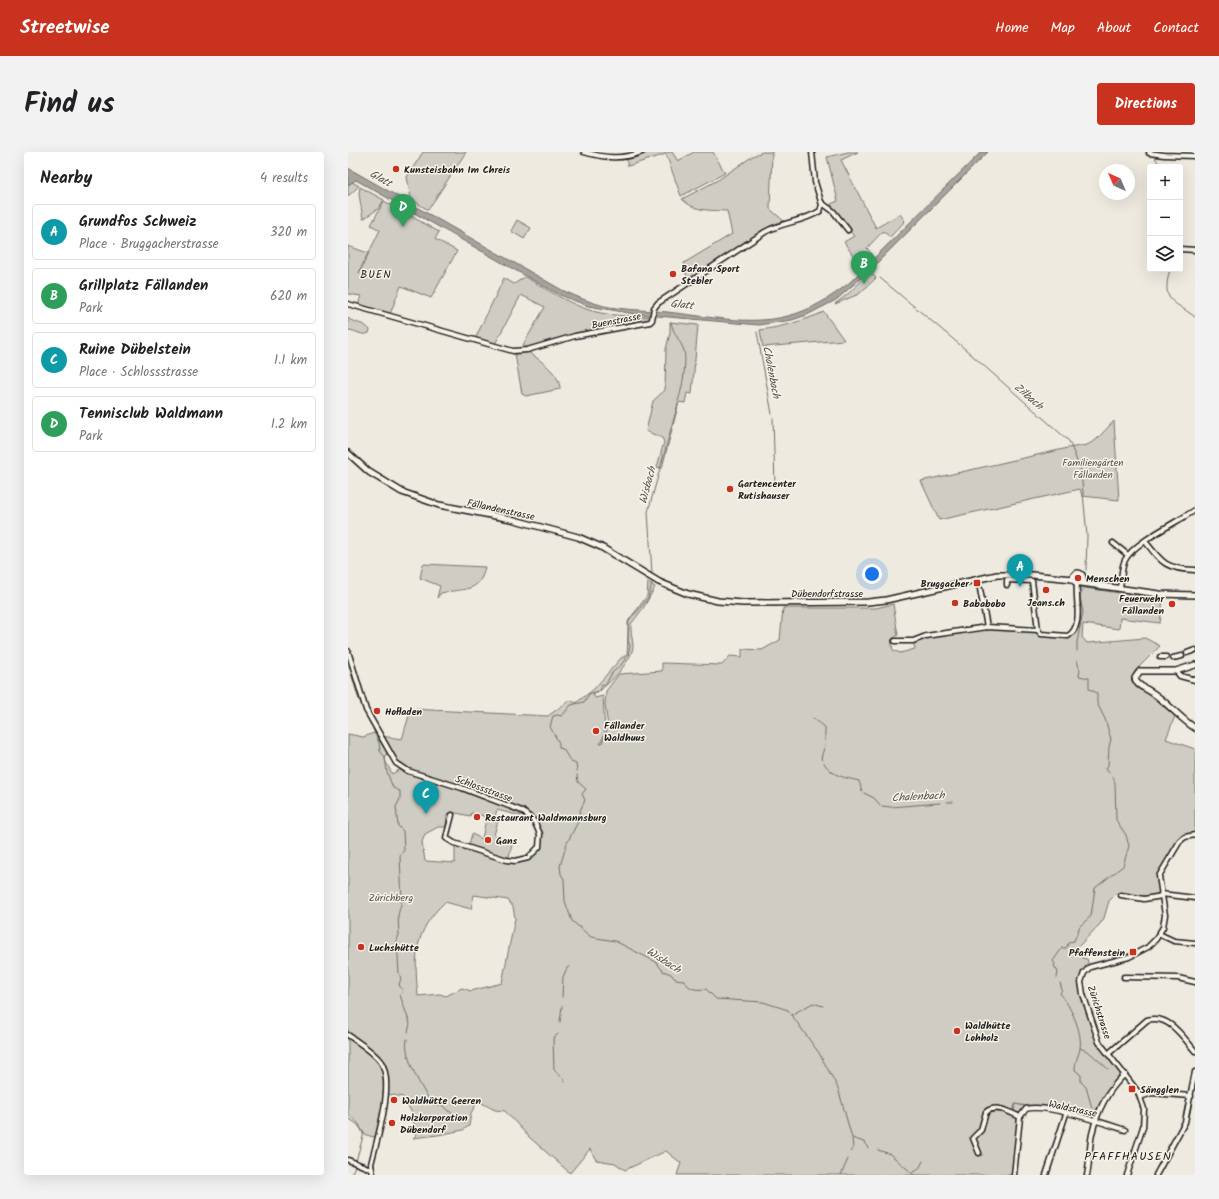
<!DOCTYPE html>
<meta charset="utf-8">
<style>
body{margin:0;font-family:Kalam,sans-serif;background:#f2f2f2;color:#202124}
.controls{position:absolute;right:12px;top:12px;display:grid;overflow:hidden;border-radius:4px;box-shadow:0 4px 16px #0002}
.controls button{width:36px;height:36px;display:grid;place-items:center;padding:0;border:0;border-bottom:1px solid #e0e0e0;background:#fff;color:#202124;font:20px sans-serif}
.compass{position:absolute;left:751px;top:12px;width:36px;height:36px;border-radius:50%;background:#fff;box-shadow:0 4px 16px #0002;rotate:316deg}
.you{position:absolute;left:524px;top:422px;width:14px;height:14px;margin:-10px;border:3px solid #fff;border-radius:50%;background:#1a73e8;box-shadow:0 0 0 6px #1a73e833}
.badge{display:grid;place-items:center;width:26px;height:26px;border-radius:50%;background:#c8321e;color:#fff;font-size:13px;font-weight:700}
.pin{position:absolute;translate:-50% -33px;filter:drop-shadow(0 1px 2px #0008)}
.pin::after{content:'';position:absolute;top:21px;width:14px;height:12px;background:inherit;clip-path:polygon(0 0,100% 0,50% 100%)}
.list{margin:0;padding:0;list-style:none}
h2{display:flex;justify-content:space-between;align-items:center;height:52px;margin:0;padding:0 16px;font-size:17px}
h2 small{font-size:13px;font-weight:400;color:#757577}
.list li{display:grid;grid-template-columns:26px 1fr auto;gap:12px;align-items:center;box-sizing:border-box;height:56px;margin:0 8px 8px;padding:0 8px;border:1px solid #e0e0e0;border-radius:4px}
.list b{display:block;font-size:15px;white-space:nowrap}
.list p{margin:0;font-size:13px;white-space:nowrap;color:#757577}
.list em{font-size:13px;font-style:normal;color:#757577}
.icon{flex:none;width:22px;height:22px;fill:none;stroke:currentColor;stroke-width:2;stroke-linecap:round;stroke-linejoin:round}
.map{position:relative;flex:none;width:847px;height:1023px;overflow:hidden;border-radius:4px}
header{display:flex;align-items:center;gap:24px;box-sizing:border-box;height:56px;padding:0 20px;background:#c8321e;color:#fff}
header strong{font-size:19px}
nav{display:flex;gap:22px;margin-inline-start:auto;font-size:14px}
.intro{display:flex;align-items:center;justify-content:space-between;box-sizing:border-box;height:96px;padding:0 24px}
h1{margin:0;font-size:28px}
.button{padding:10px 18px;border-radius:4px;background:#c8321e;color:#fff;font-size:14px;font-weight:700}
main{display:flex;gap:24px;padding:0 24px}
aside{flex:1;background:#fff;border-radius:4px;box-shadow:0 4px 16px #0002}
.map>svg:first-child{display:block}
.green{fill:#cfccc3;stroke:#767470;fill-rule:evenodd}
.water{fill:#a6a39d;stroke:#6f6d69}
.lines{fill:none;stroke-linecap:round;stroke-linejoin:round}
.stream{stroke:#6f6d69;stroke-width:1}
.minor-casing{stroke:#1c1c1c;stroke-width:7}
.major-casing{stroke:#1c1c1c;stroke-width:8}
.minor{stroke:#f7f3e8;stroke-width:4}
.major{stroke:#f7f3e8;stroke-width:5}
.poi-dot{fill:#c8321e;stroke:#f7f3e8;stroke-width:1.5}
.labels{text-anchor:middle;stroke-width:3;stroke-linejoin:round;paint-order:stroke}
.poi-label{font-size:10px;font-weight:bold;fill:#1c1c1c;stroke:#f7f3e8;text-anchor:start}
.street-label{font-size:10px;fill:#1c1c1c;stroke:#f7f3e8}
.park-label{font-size:10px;fill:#52514e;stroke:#f7f3e8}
.water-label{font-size:11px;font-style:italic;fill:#535250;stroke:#f7f3e8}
.neighbourhood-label{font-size:11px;letter-spacing:1px;fill:#1c1c1c;stroke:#f7f3e8}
.quarter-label{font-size:12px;letter-spacing:1px;fill:#1c1c1c;stroke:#f7f3e8}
</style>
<header>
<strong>Streetwise</strong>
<nav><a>Home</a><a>Map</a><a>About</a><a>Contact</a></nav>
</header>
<div class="intro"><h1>Find us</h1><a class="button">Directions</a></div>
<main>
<aside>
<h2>Nearby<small>4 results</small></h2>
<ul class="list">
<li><span class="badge" style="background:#0f9aa8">A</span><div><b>Grundfos Schweiz</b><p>Place · Bruggacherstrasse</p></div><em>320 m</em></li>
<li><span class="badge" style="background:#2e9e5b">B</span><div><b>Grillplatz Fällanden</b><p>Park</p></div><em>620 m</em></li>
<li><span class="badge" style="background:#0f9aa8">C</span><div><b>Ruine Dübelstein</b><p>Place · Schlossstrasse</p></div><em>1.1 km</em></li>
<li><span class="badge" style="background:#2e9e5b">D</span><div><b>Tennisclub Waldmann</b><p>Park</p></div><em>1.2 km</em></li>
</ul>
</aside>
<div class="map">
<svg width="847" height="1023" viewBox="0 0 847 1023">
<rect width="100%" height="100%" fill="#eeeae0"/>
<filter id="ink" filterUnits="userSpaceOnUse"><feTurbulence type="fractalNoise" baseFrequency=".025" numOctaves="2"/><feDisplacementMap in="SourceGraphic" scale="8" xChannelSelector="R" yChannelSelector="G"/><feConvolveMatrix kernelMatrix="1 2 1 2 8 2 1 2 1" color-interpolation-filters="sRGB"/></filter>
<g filter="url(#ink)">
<!-- green -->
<g class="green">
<path d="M75,0H118L80,58L63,47L59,25Z"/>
<path d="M297,0H324L330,9L346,0H365L377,21L333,44L318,2L280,14L278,7Z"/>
<path d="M414,0H424L422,57L437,70L425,74L340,130L336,111L384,82L379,59C362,58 347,60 334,47L370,28L405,4Z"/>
<path d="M500,0H510L493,8L528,76L552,62L557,69L542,85L535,79L519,96L524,102L517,106L514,105L513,100L506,105L496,90L506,84L494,70L483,52L490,49L479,5Z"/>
<path d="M4,30L11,34L0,44V33Z"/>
<path d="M12,35L36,48L30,57L15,67L11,42Z"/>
<path d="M36,49L91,80L87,87L109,99L83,146L53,134L42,162L10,153L13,144L0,142V94L20,101L11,121L32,78L23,73Z"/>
<path d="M169,68L183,76L176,87L163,79Z"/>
<path d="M522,120L528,126L511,142L487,152L501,141Z"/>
<path d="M177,125C197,136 216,149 238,157C257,164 282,164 303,165V168L206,188L180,197L172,198L197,155L173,143L147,192L127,187L156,126L166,132Z"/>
<path d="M476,160L496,188L415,195L412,178C434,175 455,169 476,160Z"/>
<path d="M0,166C7,172 16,170 22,178L21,181C14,185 8,178 0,178Z"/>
<path d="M322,170L350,173L344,242L339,241L337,251L331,250L314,316L309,315L316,290L314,286L298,279L305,249L317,238L318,197L322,181Z"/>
<path d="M180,200C192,208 212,221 212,237L178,244L174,242L167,202Z"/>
<path d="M766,269L771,348L734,344L732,337L591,368L573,329L720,296L739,293L748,288Z"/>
<path d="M75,412L137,415C132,442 114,436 93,441L89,446L92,434L72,426Z"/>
<path d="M300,430L307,435L296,455L283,472C282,480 285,487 285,494C285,508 258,537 245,542L247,546L255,544L257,581L252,592L254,591L260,575L257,552L258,539L271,522L314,519V511L374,513L382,504L394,505V497L414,498L432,488L435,456H528L545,452L550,483L543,488L545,498L552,501L567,497L565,489C602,473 651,473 690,478L693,482L720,484C734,475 729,450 729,435L815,447L812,471L772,466L771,477L735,472L734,485L739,491L797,486L812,494L787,519L783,528L827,564L818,587L847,597V683L839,684L833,687L813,720L811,728L814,744L796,747L773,743L770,740L761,749L756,766L752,772L729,796L734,806L739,807L740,810L731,828L733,842L741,860L747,883L752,894L775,922L766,931L748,962L741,964L667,952L665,960L648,954L637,960L632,977L628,982C637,977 633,964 641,958L652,957L665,962L668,952L676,954L678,957L671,964L666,1023H329L333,1011L318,999L277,1018L267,1011L248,1008L242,997L222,1021L181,985L157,959L147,958L130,949L123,961L121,974L115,978L90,983L65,986L68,983L64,961L55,945L39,942L29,986L15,982L11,972L0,962V582L15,585L26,581L39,599L37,608L44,622L51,618L59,620L130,643L173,661V664L149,658L146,667L150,669L146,683L165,689L160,708C169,710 178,709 185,702C190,698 193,692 193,686C192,678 189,670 182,665C152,640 93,633 57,616L45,606L33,584L54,587L63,557L200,564L222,548L228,551L246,537L273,506L279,503L281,468L299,444ZM108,661L122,664L123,661L136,664V666L138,667L134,687L124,682L120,695L107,692V711L77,709L74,690L77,682L90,675H98L99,662ZM126,743L160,748L165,755L167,766L154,831L123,839L114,836L98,844L92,842L70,844C66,804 66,779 97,750L123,757Z"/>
</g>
<!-- water -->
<path class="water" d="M633,0H640L521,119L488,148L459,163L444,168L411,173L287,162L240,154L212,143L167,118L8,28L0,33V16L214,138C227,144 241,150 256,154C276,158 299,158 319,160C358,164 402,174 440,164C463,158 482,146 501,131Z"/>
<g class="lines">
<!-- stream -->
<g class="stream">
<path d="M806,4L813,15"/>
<path d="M822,117C813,151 824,147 847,165"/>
<path d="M532,126L617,197L721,289L733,319L739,384L738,418"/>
<path d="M323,170C325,181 331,187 335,196C340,205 334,239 330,249"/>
<path d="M409,180L424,262"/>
<path d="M425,266L427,334"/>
<path d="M304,421L300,360L330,252"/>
<path d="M737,422V421"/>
<path d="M729,499V490L735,460L732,445L735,437"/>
<path d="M729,509L732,518L731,524L741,526V537L749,541V551L757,567L763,587L761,595L760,613L758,617L761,621"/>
<path d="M1,514L10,545L23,573"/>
<path d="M465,566L477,575V589"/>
<path d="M25,577L31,591L32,599L37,605L39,620L45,636L52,639V647L48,655L50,674L55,679L56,698L52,704L54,749L50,763L51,783L49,788L51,822L53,826L51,833L55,839L52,843L62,872L60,880"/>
<path d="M475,608L473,606L477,593"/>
<path d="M476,611C485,625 496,625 511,629L514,639"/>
<path d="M229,619L228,612L223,610L215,597L211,596V591L202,575L205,564L209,563L214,564L223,553L236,550L241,542L253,538V533L258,532L264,521L273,513L280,503L282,494L280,489V470L284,464L289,460L300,446L304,431"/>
<path d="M229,623L230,630L238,637L234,642L237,648L232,659L233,664L219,691L212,714L213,722L216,727L217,749L224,769L243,785L267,789L308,810L315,819L323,822L327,827L336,828C341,838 348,838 358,837L368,847L415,850L440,858L471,901L490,936L504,986L516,990L520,996"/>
<path d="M516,641L526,646L533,654L543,655L592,651"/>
<path d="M599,650H605"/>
<path d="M709,826L710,820L706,814L707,812L705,809L714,796H718L721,790L726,789L732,774L743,764L747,736L775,714L781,694L778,683L768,668L767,631L765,625"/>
<path d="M712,831L714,838L712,841C722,854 735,879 732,897C730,906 727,908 727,918L733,923V930L738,935L744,956"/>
<path d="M214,845L215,825L219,816L222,814"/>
<path d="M443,863L465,851L475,854"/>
<path d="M212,870L214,854"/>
<path d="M210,882L205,886L206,918L215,926L217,930"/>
<path d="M59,887C55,905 74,937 84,952L94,953L100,959L105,961L118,971"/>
<path d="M732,896L741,900L760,917"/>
<path d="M0,966L9,972L16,981L8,1009"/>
<path d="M530,998L542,1002L566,1023"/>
<path d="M503,1000L505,996L504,987"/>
<path d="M565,1020L571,1017L575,1009"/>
<path d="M3,1023L7,1014"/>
<path d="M493,1023L500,1007"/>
</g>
<defs>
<g id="minor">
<path d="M236,0C256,6 274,8 294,0"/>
<path d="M801,1L816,3L847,4"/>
<path d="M474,51L485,59L500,78"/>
<path d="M832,97L847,98"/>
<path d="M0,152L165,199L179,198L227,184L302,170L304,168L306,156L310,151L417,80C434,70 455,70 472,59L474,53L467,30L464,0"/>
<path d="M797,389C814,411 818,417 847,418"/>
<path d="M765,391L780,403"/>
<path d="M659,433V428L684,429L690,478"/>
<path d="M772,435C774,426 773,416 777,408C786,390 830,370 847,358"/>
<path d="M632,437L639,475"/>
<path d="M547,489H565L578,484L639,475L690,478L693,482L720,484C736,474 727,448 729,432"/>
<path d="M0,499L18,558L48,611L60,619L114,636L174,659L186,669L192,682L191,695L180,706L167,709L159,708L106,691L98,686L104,663"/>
<path d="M839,501L847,498"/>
<path d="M812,505H818"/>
<path d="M825,506L834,504"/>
<path d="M828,519L832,524L847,528"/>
<path d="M813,742L847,746"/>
<path d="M773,743L796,747L814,744"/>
<path d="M811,782L826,789L847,791"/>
<path d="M776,825L830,826L847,830"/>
<path d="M0,883C11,891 25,899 33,910C47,932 29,987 23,1012L25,1023"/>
<path d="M760,902L799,868C821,862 834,884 847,899"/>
<path d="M792,945L804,941L843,944"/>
<path d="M631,1001L625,986L633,978L638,960C648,952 662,960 672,965"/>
<path d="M0,1008L23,1017"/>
<path d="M666,1023L672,965L678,957C697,951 756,971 777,978"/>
<path d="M698,1023L718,962"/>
<path d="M739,1023C742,1010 741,996 744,982C749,960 760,938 777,922"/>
<path d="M779,1023L795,975L796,957L790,940L751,890L735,842L733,830L736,821L742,815L781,805L800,795L808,787L815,775L817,763L811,724L832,689L837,685L847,683"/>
<path d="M808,1023L837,970L847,920"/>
</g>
<g id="major">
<path d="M0,301L21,320L54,340L91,353L163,367L230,385L253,395L311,430L340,442L370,449L395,451L520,450L538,448L649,423H684L725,427"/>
<circle cx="730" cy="426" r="5"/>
<path d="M733,431L811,442L847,443"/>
<path d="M847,513L828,519H792L787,526C788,533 795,535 800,538C818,548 830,565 847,576"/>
</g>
</defs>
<!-- minor casing -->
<use href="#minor" class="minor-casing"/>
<!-- major casing -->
<use href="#major" class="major-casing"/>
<!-- minor -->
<use href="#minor" class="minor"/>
<!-- major -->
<use href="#major" class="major"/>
</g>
</g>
<!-- markers -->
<g class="poi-dot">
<circle cx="48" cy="17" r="4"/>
<circle cx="325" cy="122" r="4"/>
<circle cx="382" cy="337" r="4"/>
<circle cx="730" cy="426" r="4"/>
<rect x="625" y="427" width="8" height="8" rx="2"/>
<circle cx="698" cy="438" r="4"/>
<circle cx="607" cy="451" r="4"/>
<circle cx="824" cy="452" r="4"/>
<circle cx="29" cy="559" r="4"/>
<circle cx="248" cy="579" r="4"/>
<circle cx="129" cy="665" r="4"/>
<circle cx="140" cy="688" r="4"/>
<circle cx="13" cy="795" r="4"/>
<rect x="781" y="796" width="8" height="8" rx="2"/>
<circle cx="609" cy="879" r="4"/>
<rect x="780" y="933" width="8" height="8" rx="2"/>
<circle cx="46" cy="948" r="4"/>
<circle cx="44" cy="971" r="4"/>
</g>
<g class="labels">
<!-- poi labels -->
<g class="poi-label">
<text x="56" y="21">Kunsteisbahn Im Chreis</text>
<text x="333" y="120">Bafana Sport<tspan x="333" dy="12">Stebler</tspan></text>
<text x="390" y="335">Gartencenter<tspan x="390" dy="12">Rutishauser</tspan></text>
<text x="738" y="430">Menschen</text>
<text x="621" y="435" text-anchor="end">Bruggacher</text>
<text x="816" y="450" text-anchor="end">Feuerwehr<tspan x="816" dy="12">Fällanden</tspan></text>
<text x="698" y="454" text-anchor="middle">Jeans.ch</text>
<text x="615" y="455">Bababobo</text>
<text x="37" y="563">Hofladen</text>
<text x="256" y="577">Fällander<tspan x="256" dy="12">Waldhuus</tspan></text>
<text x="137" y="669">Restaurant Waldmannsburg</text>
<text x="148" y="692">Gans</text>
<text x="21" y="799">Luchshütte</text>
<text x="777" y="804" text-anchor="end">Pfaffenstein</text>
<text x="617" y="877">Waldhütte<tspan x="617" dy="12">Lohholz</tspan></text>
<text x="792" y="941">Sängglen</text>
<text x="54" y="952">Waldhütte Geeren</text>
<text x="52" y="969">Holzkorporation<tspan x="52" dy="12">Dübendorf</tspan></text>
</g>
<!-- street labels -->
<g class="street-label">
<text transform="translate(268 168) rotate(-11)" y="4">Buenstrasse</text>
<text transform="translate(153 357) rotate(12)" y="4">Fällandenstrasse</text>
<text x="479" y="445">Dübendorfstrasse</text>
<text transform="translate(136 636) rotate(20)" y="4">Schlossstrasse</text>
<text transform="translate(752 860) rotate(72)" y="4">Zürichstrasse</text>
<text transform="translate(725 956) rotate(12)" y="4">Waldstrasse</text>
</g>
<!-- park labels -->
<g class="park-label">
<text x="745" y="314">Familiengärten<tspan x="745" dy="12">Fällanden</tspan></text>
<text x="43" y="749">Zürichberg</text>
</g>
<!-- water labels -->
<g class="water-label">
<text transform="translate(33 26) rotate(30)" y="4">Glatt</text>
<text transform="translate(334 152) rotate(6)" y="4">Glatt</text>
<text transform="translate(424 220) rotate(79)" y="4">Chalenbach</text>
<text transform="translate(681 244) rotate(41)" y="4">Zilbach</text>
<text transform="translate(299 333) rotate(-75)" y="4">Wisbach</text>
<text transform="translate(570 644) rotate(-3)" y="4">Chalenbach</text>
<text transform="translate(316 808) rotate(33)" y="4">Wisbach</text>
</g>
<!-- neighbourhood labels -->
<g class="neighbourhood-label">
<text x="28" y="126">BUEN</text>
</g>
<!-- quarter labels -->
<g class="quarter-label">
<text x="780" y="1008">PFAFFHAUSEN</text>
</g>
</g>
</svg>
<div class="controls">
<button>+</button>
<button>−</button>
<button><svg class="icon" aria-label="layers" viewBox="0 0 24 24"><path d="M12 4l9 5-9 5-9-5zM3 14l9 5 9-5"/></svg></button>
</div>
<svg class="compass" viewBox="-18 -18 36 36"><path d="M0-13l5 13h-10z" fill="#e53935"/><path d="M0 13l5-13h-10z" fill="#757577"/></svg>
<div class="you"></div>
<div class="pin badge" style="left:672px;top:435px;background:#0f9aa8">A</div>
<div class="pin badge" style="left:516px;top:132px;background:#2e9e5b">B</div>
<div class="pin badge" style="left:78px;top:662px;background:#0f9aa8">C</div>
<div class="pin badge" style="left:55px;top:75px;background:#2e9e5b">D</div>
</div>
</main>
